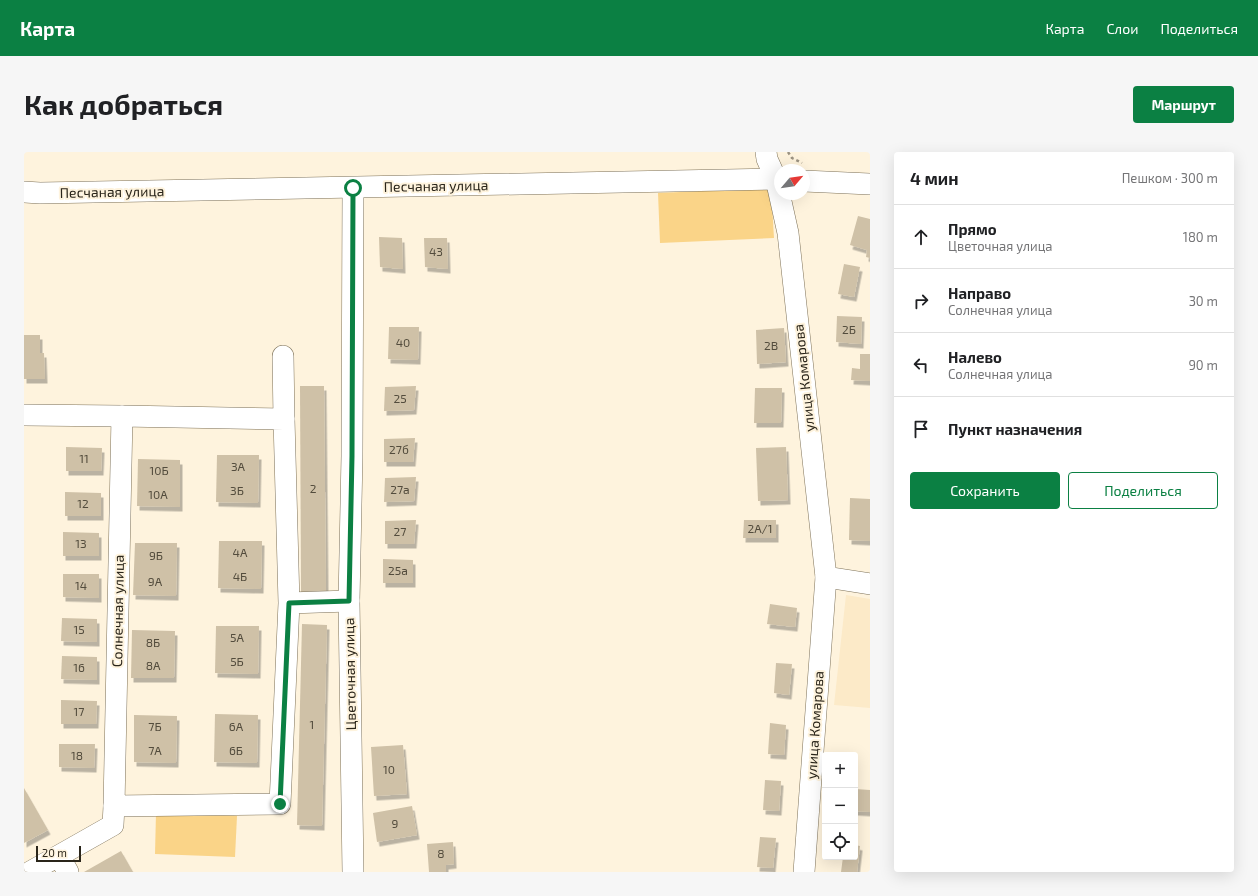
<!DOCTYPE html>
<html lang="ru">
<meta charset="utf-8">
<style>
body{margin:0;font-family:"Exo 2",sans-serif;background:#f6f6f6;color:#202124}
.controls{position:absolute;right:12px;bottom:12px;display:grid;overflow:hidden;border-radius:4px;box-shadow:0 4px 16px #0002}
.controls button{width:36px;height:36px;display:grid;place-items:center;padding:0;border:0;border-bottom:1px solid #e0e0e0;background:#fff;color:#202124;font:20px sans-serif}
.compass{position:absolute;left:750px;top:12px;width:36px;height:36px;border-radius:50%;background:#fff;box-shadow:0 4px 16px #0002;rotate:61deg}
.scale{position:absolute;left:12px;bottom:10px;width:45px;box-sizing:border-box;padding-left:4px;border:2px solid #2a251a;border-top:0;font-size:11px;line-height:14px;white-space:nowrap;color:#2a251a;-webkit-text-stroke:3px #fef3dd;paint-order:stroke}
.stop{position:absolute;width:12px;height:12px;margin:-9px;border:3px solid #0b8043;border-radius:50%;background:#fff}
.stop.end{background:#0b8043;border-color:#fff;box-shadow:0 1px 4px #0008}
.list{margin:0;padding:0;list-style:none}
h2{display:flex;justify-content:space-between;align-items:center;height:52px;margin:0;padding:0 16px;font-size:17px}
h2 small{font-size:13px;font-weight:400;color:#757577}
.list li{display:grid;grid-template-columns:26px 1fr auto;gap:12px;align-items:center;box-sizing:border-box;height:64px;padding:0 16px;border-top:1px solid #e0e0e0}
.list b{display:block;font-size:15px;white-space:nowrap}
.list p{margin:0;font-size:13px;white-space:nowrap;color:#757577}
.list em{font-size:13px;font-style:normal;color:#757577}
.actions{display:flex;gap:8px;padding:12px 16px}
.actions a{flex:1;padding:9px 0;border:1px solid #0b8043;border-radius:4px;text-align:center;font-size:14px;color:#0b8043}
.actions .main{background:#0b8043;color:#fff}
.icon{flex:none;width:22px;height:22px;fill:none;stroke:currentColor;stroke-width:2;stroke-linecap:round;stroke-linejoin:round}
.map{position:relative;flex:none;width:846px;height:720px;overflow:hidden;border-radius:4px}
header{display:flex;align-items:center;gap:24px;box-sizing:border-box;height:56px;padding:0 20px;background:#0b8043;color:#fff}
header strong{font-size:19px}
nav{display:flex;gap:22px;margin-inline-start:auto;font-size:14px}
.intro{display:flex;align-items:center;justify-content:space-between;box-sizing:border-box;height:96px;padding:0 24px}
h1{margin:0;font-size:28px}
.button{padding:10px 18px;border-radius:4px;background:#0b8043;color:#fff;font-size:14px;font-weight:700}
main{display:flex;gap:24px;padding:0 24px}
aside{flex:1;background:#fff;border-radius:4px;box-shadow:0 4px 16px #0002}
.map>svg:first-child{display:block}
.built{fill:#fceac8}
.green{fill:#fad488}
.building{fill:#cfc1a7;filter:url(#shadow)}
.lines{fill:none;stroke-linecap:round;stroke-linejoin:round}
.minor-casing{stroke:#7e7259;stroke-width:22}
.path{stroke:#9c9382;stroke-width:2.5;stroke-dasharray:3 3;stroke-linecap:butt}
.minor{stroke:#fff;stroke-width:21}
.route{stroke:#0b8043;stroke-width:5}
.labels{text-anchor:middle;stroke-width:4;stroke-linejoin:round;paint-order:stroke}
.number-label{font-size:12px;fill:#534c3d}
.street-label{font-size:14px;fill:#2a251a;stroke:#fef3dd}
</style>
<header>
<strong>Карта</strong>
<nav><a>Карта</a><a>Слои</a><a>Поделиться</a></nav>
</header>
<div class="intro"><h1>Как добраться</h1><a class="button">Маршрут</a></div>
<main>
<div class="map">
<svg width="846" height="720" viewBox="0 0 846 720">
<defs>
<filter id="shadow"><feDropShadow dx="2.5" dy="4.5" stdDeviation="0" flood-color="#0004"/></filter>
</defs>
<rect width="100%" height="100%" fill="#fef3dd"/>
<!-- built -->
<path class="built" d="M822,443L846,447V556L810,553Z"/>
<!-- green -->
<g class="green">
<path d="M747,36L750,86L636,91L634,41Z"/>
<path d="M132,661L213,664L211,705L131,702Z"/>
</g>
<!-- building -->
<g class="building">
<path d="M834,64L846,67V106L842,105L843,98L826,93Z"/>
<path d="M355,85L378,86L379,117L356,115Z"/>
<path d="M400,86H423L424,117L401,115Z"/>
<path d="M820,112L836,115L830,145L814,142Z"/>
<path d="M813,164L838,165L837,192L812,190Z"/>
<path d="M365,175H395L394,208L364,207Z"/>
<path d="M760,176L762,210L733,212L732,178Z"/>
<path d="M0,183H16V201H20L21,227H0Z"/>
<path d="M836,202H846V229L827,228L828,216L836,217Z"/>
<path d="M276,234H300L302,440H277Z"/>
<path d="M392,234L390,258L360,259L361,235Z"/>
<path d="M731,236H758L757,271H730Z"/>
<path d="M391,286L389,310H360V287Z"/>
<path d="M42,295L78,296L77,319H42Z"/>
<path d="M762,295L764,348L734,349L732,296Z"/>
<path d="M193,303H235L234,351L192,350Z"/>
<path d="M114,307L156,308V355L113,354Z"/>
<path d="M392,325L390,349L360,350L361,326Z"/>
<path d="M41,340L77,341V364H41Z"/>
<path d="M826,346L846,347V389L825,388Z"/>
<path d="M392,368L390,392H361V369Z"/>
<path d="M720,368H752V386H719Z"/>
<path d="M39,380L75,381V404H39Z"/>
<path d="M195,389H238L237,437L194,436Z"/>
<path d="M111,391H153L152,444L109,443Z"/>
<path d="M359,407L389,408V431H359Z"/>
<path d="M39,422H75V446L39,445Z"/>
<path d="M746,452L773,456L771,475L743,472Z"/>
<path d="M38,466L73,467V490L37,489Z"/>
<path d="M278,472L303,473L298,674L273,673Z"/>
<path d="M192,474H235L234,522L191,521Z"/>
<path d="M108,478L151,479L150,526H107Z"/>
<path d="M38,504L73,505V528L37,527Z"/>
<path d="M752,511L768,512L765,543L750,541Z"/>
<path d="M37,548L73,549L72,572H37Z"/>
<path d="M191,562L234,563L233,611L190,610Z"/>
<path d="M110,563L153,564L152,611L110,610Z"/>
<path d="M746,571L762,573L760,603L744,602Z"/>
<path d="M35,592H71L70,616L35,615Z"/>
<path d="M379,593L383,642L350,644L347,595Z"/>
<path d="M741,628L757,629L755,659L739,658Z"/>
<path d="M0,636L24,678L0,691Z"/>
<path d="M831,637L846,638V660L831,659Z"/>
<path d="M388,654L393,683L353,690L349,661Z"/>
<path d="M736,685L752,686L749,716L733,715Z"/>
<path d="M429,690L430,712L422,713V720H405L403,692Z"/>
<path d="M831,693L836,694L833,720H817L819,705H831Z"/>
<path d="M97,699L109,720H60Z"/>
</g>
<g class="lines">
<defs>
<g id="minor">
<path d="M742,0L743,7L752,27L764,81L802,425L780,720"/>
<path d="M780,29L846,32"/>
<path d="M0,40L16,41L756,27"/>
<path d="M259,204L260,267"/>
<path d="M0,263L98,264"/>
<path d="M802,425L846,432"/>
<path d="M265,451L260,267L98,264L90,654L256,652L265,451L325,449"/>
<path d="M35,704L44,720"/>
<path d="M6,720L89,673L90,654"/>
<path d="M329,720L325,449L328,304L329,36"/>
</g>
</defs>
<!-- minor casing -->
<use href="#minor" class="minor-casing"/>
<!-- path -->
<path class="path" d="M764,0L768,6L778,11"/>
<!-- minor -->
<use href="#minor" class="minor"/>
</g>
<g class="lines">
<!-- route -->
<path class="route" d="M256,652L265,451L325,449L328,304L329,36"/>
</g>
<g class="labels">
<!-- number labels -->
<g class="number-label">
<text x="412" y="104">43</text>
<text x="825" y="182">2Б</text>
<text x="379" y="195">40</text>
<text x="747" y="198">2В</text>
<text x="376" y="251">25</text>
<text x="375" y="302">27б</text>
<text x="60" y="311">11</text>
<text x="214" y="319">3А</text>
<text x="135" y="323">10Б</text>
<text x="289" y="341">2</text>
<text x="376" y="342">27а</text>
<text x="213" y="343">3Б</text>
<text x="134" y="347">10А</text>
<text x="59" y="356">12</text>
<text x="736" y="381">2А/1</text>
<text x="376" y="384">27</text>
<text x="57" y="396">13</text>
<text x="216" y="405">4А</text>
<text x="132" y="408">9Б</text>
<text x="374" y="423">25а</text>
<text x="216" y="429">4Б</text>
<text x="131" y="434">9А</text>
<text x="57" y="438">14</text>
<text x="55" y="482">15</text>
<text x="213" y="490">5А</text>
<text x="129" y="495">8Б</text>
<text x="213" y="514">5Б</text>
<text x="129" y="518">8А</text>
<text x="55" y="520">16</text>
<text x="55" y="564">17</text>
<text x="288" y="577">1</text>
<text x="131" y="579">7Б</text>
<text x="212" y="579">6А</text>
<text x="131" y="603">7А</text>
<text x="212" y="603">6Б</text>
<text x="53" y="608">18</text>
<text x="365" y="622">10</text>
<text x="371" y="676">9</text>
<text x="417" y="706">8</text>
</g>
<!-- street labels -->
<g class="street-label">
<text transform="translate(412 34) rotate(-1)" y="5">Песчаная улица</text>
<text transform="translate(88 40) rotate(-1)" y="5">Песчаная улица</text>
<text transform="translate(780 226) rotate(-96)" y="5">улица Комарова</text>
<text transform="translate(94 459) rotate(-89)" y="5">Солнечная улица</text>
<text transform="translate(326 522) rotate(-91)" y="5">Цветочная улица</text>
<text transform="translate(791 573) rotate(-86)" y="5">улица Комарова</text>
</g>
</g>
</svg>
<div class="controls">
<button>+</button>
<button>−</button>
<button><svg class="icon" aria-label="locate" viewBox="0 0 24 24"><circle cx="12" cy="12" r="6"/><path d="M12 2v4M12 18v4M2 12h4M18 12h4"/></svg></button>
</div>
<svg class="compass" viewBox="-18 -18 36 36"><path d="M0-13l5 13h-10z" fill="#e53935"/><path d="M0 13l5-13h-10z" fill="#757577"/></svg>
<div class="scale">20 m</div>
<div class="stop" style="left:329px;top:36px"></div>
<div class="stop end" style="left:256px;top:652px"></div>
</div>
<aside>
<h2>4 мин<small>Пешком · 300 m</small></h2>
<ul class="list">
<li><svg class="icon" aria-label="ahead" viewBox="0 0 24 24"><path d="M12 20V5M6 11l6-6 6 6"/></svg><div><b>Прямо</b><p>Цветочная улица</p></div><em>180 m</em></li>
<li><svg class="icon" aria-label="right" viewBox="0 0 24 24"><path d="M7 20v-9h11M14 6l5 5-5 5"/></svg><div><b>Направо</b><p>Солнечная улица</p></div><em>30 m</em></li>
<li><svg class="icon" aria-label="left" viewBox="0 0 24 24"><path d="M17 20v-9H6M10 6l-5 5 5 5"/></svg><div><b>Налево</b><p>Солнечная улица</p></div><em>90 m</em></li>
<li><svg class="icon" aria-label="arrive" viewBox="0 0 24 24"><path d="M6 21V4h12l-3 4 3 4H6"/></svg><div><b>Пункт назначения</b></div></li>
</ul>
<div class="actions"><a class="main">Сохранить</a><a>Поделиться</a></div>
</aside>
</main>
